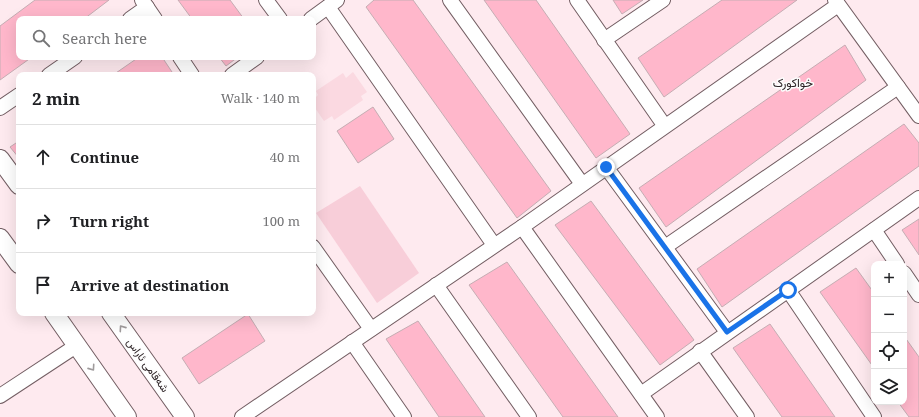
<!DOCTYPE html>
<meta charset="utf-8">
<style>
body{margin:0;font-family:"Noto Serif",Vazirmatn,serif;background:#f6f6f6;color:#202124}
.controls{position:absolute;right:12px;bottom:12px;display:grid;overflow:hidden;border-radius:8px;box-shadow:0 4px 16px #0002}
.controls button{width:36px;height:36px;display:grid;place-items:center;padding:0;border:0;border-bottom:1px solid #e0e0e0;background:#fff;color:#202124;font:20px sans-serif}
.stop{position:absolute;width:12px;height:12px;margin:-9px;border:3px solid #1a73e8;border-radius:50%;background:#fff}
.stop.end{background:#1a73e8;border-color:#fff;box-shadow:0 1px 4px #0008}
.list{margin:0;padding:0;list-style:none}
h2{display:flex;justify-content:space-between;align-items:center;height:52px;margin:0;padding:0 16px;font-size:17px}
h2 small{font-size:13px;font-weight:400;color:#757577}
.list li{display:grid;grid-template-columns:26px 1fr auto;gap:12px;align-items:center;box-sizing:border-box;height:64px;padding:0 16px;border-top:1px solid #e0e0e0}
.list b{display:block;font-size:15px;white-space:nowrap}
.list em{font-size:13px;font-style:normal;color:#757577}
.icon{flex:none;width:22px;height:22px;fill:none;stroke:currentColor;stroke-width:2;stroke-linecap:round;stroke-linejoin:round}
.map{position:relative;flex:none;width:919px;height:417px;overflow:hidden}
.search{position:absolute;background:#fff;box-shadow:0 4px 16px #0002;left:16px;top:16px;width:300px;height:44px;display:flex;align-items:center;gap:10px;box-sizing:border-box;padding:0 14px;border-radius:8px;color:#757577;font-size:15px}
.panel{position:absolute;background:#fff;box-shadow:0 4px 16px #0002;left:16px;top:72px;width:300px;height:244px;border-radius:8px}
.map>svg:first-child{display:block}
.built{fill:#fbd9e1}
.green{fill:#f8ced9}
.building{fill:#ffb7cb;stroke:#c5adb3}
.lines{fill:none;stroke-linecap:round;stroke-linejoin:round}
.minor-casing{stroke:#735e63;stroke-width:16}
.tertiary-casing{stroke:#735e63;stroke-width:20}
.minor{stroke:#fff;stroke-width:14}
.tertiary{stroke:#fff;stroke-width:18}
.oneway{stroke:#9f9b9c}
.route{stroke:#1a73e8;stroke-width:5}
.labels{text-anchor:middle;stroke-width:3;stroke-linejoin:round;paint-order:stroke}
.street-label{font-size:11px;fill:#2a2023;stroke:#fdfdfd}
.neighbourhood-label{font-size:12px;fill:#2a2023;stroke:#fdfdfd}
</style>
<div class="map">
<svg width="919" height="417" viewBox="0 0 919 417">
<rect width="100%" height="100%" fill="#feeaef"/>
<!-- built -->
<path class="built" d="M353,72L367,92L361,96L363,100L334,120L332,116L324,121L313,105V100L318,95L316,91L343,73L346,78Z"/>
<!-- green -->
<path class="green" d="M360,186L419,273L377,303L316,213Z"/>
<!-- building -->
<g class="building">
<path d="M35,0H109L84,19H19V57H32L0,80V26Z"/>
<path d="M178,0H230L244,19H192Z"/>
<path d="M374,0H413L551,191L517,218L366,7Z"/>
<path d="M484,0H536L630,134L596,158Z"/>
<path d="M613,0H643L622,14Z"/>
<path d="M722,0H797L664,97L638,58Z"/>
<path d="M845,45L866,80L666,227L639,188Z"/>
<path d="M139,57H162L174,75H113Z"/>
<path d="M219,57H238L226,66Z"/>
<path d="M373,107L394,139L358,163L337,131Z"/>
<path d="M904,124L919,143V166L722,307L697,269Z"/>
<path d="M19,141V158L10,147Z"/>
<path d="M591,201L694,340L660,365L555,225Z"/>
<path d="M919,219V255L902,230Z"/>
<path d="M507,262L618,417H563L469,285Z"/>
<path d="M856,268L874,293V368L820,292Z"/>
<path d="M248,314L265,341L199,384L182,358Z"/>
<path d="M418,321L485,417H439L386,339Z"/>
<path d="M770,324L835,417H782L733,348Z"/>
<path d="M904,336L919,357V417H909L898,402H904Z"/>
</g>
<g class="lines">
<defs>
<g id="minor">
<path d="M142,0L155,19"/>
<path d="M266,0L280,19"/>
<path d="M450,0L582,184"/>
<path d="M577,0L664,125"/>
<path d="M835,0L919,116"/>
<path d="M328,7L494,245"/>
<path d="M130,19L147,7"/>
<path d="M311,19L337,0"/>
<path d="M604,40L663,0"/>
<path d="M180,57L192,75"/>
<path d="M49,75L75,57"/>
<path d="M232,75L257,57"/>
<path d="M0,108L19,95"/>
<path d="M606,167L727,332"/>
<path d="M522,227L657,417"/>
<path d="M874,230L897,264"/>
<path d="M313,247L371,329"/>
<path d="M665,247L898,87"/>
<path d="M904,273L919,295"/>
<path d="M436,285L529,417"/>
<path d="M788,290L874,417"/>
<path d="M352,342L404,417"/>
<path d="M700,351L747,417"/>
<path d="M641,394L919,198"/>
<path d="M0,396L76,346"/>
<path d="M242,417L522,227L838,5"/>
</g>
<g id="tertiary">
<path d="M0,159L19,185"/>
<path d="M0,238L19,264"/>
<path d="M54,313L127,417"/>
<path d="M111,313L185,417"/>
</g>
</defs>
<!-- minor casing -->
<use href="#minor" class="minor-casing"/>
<!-- tertiary casing -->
<use href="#tertiary" class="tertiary-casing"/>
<!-- minor -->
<use href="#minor" class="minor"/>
<!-- tertiary -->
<use href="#tertiary" class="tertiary"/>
</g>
<!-- one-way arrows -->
<defs><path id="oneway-chevron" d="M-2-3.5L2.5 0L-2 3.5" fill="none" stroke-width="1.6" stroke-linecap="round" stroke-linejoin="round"/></defs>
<g class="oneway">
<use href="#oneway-chevron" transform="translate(122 328) rotate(-125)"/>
<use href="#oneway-chevron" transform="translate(92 368) rotate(55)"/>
</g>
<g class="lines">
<!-- route -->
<path class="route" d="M606,167L727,332L788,290"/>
</g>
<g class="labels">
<!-- street labels -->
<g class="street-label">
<text transform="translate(148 365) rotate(54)" y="4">شەقامی ئاراس</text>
</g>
<!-- neighbourhood labels -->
<g class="neighbourhood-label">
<text x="793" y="87">خواکورک</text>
</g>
</g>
</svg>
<div class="controls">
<button>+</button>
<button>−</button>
<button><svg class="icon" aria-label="locate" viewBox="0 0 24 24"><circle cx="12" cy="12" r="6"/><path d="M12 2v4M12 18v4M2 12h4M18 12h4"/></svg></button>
<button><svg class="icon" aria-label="layers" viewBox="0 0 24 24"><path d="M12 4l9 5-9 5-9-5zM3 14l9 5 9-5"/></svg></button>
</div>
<div class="stop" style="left:788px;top:290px"></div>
<div class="stop end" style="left:606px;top:167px"></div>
<div class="search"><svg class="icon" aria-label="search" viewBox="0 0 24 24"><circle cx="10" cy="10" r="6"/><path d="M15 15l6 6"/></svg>Search here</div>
<section class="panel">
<h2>2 min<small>Walk · 140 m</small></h2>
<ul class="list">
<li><svg class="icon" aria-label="ahead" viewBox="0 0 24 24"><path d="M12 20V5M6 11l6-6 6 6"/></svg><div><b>Continue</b></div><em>40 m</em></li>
<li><svg class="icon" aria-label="right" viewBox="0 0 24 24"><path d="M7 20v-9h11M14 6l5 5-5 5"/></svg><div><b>Turn right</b></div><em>100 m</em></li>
<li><svg class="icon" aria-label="arrive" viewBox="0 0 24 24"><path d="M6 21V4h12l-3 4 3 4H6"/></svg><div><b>Arrive at destination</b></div></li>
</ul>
</section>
</div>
